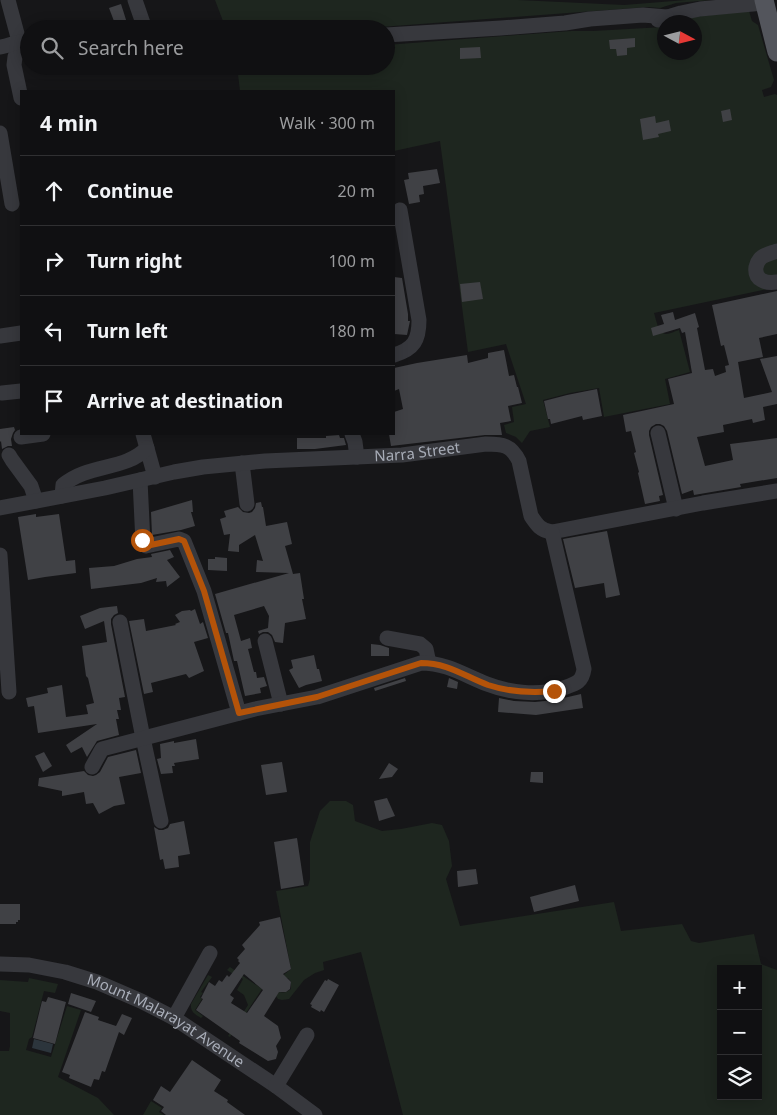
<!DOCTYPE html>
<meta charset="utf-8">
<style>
body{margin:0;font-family:"Noto Sans",sans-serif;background:#19191b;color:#f1f3f6}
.controls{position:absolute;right:15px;bottom:15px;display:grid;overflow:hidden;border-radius:0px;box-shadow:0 2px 12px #0003}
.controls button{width:45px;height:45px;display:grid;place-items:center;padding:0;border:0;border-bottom:1px solid #303032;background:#101012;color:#f1f3f6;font:25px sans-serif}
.compass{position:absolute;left:657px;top:15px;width:45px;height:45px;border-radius:50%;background:#101012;box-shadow:0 2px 12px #0003;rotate:97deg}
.stop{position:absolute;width:15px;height:15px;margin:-11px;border:4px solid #b45309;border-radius:50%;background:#fff}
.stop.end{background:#b45309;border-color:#fff;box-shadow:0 1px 5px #0008}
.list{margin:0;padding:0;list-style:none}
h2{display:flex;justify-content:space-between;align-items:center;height:65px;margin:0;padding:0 20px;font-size:21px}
h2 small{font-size:16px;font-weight:400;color:#9c9d9f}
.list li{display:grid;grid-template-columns:32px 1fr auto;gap:15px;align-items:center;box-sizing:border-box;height:70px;padding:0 20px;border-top:1px solid #303032}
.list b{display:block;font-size:19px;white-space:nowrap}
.list em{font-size:16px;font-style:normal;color:#9c9d9f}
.icon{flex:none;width:28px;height:28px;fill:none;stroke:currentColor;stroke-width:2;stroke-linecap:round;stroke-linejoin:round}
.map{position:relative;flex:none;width:777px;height:1115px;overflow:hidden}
.search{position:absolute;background:#101012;box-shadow:0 2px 12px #0003;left:20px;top:20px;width:375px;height:55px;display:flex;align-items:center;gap:12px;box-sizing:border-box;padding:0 18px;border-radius:28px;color:#9c9d9f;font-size:19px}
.panel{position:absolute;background:#101012;box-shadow:0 2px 12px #0003;left:20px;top:90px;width:375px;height:345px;border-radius:0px}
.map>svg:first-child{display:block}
.green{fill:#1e261f;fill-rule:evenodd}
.water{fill:#2c353c}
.building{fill:#404145;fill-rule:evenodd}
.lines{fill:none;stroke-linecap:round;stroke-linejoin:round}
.minor{stroke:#37383d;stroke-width:15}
.major{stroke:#53555c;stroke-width:19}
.route{stroke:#b45309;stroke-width:6}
.labels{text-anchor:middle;stroke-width:5;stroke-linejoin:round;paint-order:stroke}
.street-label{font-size:15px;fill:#a8adb8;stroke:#111113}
</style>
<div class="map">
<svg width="777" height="1115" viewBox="0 0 777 1115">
<rect width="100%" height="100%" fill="#161618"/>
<!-- green -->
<g class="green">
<path d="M215,0H518L624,5L686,0H711L676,3L660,8L648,7L354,29H226Z"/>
<path d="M749,11L752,21L758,25L774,80L771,87L762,90L764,97L775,94L777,95V287L654,313C656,319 658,333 666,334C670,334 675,331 679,330L690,372L665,379L670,404L604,417L599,388L570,393L543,400L550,427L530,431L522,443L516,437L506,433L504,425L514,422L512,407L526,404L506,344L468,352L440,141L394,151V91H240L237,66H386V45L571,31H593L664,27V52H694V22H685L692,17Z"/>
<path d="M330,801H346L353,805L355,821L382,831L401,829L432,823L442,825L449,841L452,866L446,879L460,926L614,902L621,931L682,924L691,941L699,943L754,934L761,964L777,970V1115H403L361,952L323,962L324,970L315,973L304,980L289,999L282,1000L278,999L276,996L279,991C283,994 287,992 291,989V982L288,978H282L281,977L291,969L276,891L308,886L310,879V842L320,811ZM721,969H758V1096H721Z"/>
<path d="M230,967L262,989L230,1037L228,1036L248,1005L244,995L237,990L243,979L235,973L233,974L227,970Z"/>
<path d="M208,975L212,977L201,992L203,993L200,997L202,999L195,1010L203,1016L201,1018C196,1015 190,1012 191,1004Z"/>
<path d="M29,978L58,984L55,993L44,991L32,1037L29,1039L26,1050L51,1057L67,1006L81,1010L58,1077L98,1098L114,1115H0V1051H9L10,1046V1013L0,1011V980L28,982Z"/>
<path d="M151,1101L162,1108L159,1112L164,1115H143Z"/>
</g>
<!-- water -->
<path class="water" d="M34,1039L53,1044L51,1053L32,1048Z"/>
<!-- building -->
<g class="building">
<path d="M121,4L128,26L117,29L109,8Z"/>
<path d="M635,38V47L627,48V55L617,56L616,49H610L609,40Z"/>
<path d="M480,47L481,58L460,59V48Z"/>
<path d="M730,109L732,120L723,122L721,111Z"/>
<path d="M655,116L656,123L669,120L671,131L658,134L659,137L643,140L640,119Z"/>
<path d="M437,169L440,183L423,186L424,194L419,195L420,202L409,204L404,180L409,179L408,173Z"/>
<path d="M394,277L402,278L408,314V321H410L407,335L394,334Z"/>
<path d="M480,282L483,299L462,302L460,284Z"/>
<path d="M777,291V334L759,338L763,357L738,362L744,398L772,392L760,359L777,356V404L763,407L765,420L753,423L752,419L723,425L724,432L697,437L705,466L733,460L730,444L777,438V478L740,484L741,487L694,495L693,490L682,494L667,431L664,426L660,424H656L651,427L649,431V435L663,495L659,496L660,501L645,504L638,473L639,472L634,453L636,452L631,431L626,432L623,415L674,404L668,379L692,373L685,332L682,333L680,328L653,336L651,328L664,324L661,315L673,312L675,320L695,313L699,327L697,328L705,370L713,369L715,376L726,372L725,366L729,365L724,345L721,346L712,305Z"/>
<path d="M504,350L509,376L514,375L517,387H518L522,403L508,406L511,421L500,423L502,435H485L391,446L389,434H394V412L403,409L399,389L394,391V368L417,363L467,355L468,363L488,358V353Z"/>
<path d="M597,389L602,416L583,420L582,416L551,424L550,419H548L544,401L567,395Z"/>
<path d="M14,427L15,430L13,433L11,439L12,446H8L2,449L1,441L0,442V429Z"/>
<path d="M339,435L340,438H344L346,445L315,449H297V438H326V436Z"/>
<path d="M192,500L193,512H191L195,526L181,530L152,535L151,512Z"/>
<path d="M261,502L262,507H263L266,526L287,522L292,544L285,546L293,574L300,573L304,599H302L306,619L285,623L283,643L275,642L272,635L268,632H263L259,634L258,631L268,628L269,616L264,606L234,615L241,641L250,638L252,648L248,649L254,672H256L257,678L264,677L267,686L260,688L261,693L245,696L237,661H234L228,633H226L215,594L289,573L256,572L257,560L263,561L255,535L239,545V552L228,551L230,534L224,535L220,519L226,517L224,511L238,507L243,512L249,513L252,512L255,508L256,503Z"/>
<path d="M36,514V517L59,514L66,561L75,560L76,573L45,577L28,580L18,517Z"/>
<path d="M607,531L620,595L606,598L604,583L575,588L563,539Z"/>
<path d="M170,550L174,557L167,560L180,577L167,587L166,581L156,582L157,578L141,583L91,589L89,568L114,566L137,559L152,557L151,554Z"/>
<path d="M215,557L227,558V571L208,570V559H215Z"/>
<path d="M117,606L118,613L114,615L111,619V624L125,697L119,698L121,710H117L119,719H116L119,735L97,741L87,757L82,747L71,753L66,745L97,724L38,733L34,706L28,707L26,698L48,693L47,688L62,685L66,717L88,714L86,705L94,703L88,678L86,676L82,646L107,642L104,621L85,629L80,616L100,608Z"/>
<path d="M195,609L200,624L203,622L208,638L194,642L204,671L189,678L186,674L151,683L153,692L144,694L129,621L144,619L146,631L176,625L175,624L180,622L175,615L182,611L190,610L191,611Z"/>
<path d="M371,644L380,645L389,648V656H371Z"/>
<path d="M314,655L317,669H319L322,681L306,685L299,688L289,670L293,668L291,660Z"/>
<path d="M405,678L406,681L375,691L374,688Z"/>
<path d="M449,678L458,682L457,689L447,687Z"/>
<path d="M581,694L583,708L536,715L498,712L499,698L514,701L535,702L555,700Z"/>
<path d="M196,739L199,759L174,763L175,766H172L173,773L161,774L157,759L161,758L160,744L174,741V743Z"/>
<path d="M136,750L141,773L119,777L125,804L114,806L99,814L93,803L86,804L84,792L62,796V791L38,786L39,778L84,771L88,775L93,776L96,775L100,772L108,757Z"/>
<path d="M44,752L52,766L43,772L35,756Z"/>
<path d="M282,762L287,792L266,795L261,765Z"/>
<path d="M389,763L398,769L392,777L379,779Z"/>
<path d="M531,772H543V783L530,782Z"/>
<path d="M387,798L395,816L379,821L374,801Z"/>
<path d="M184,821L190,854L178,856L179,867L165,869L163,859L160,860L154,827L159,830H163L168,828L170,824Z"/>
<path d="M297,838L304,885L281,889L274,842Z"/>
<path d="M476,869L478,884L458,887L457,871Z"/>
<path d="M575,885L579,901L534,912L530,897Z"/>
<path d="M0,904H20V920H18V922H16V924H0Z"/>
<path d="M280,917L291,969L283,974L291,982L290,989L286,992H279L264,1016L278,1026L281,1038L276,1046L278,1052L276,1059L268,1061L239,1043L240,1041L196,1010L203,999L201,998L209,982L215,986L219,980L222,982L227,975L229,977L240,963L238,961L239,960L237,958L245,949L242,945L260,925L259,922ZM244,974L263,990L247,1013L231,1003L234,998L230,995Z"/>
<path d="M328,979L339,985L324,1012L321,1010L320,1012L311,1007L312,1005L310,1004L325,980L327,981Z"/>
<path d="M71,993L96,1001L91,1012L68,1004Z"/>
<path d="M48,997L66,1002L55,1044L33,1038L42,1001L46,1002Z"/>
<path d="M85,1012L99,1017L98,1020L116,1026L122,1014L132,1018L124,1035L119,1032L105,1072L102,1071L99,1080L94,1079L91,1087L69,1078L70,1075L62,1072Z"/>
<path d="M192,1060L221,1080L214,1091L228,1100L227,1102L245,1115H166L161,1111L164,1107L153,1100L161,1086L170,1092Z"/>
</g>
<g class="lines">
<!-- minor -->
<g class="minor">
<path d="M8,0L19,41L18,49L15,57L14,65L21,98"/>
<path d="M135,0L145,29"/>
<path d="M658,20L681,13L700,9L764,3"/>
<path d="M386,35L501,28L565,23L590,19L643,15L667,17"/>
<path d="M0,47C10,46 17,40 27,42"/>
<path d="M0,133L12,204"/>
<path d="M777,251C772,253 766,254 762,257C759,259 757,263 756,267C754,280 766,284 777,282"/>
<path d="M0,336L21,333"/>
<path d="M394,355C414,349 419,340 419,320L400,210"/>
<path d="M2,393L21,391"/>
<path d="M658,433L676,509"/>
<path d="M143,434L155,477"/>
<path d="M352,434L355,442L357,457"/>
<path d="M21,437L43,434"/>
<path d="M9,455L12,460L31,486L36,501"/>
<path d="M242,463L247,504"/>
<path d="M140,480L143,543L146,546L179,539L184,541L204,591L239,713"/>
<path d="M62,496L63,485C89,463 125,471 147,448"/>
<path id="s1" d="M0,508L105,488L174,472L203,467L265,461L402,455L486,444C503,444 511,445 519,461L531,516C537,525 541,531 552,532L703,503L777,491"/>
<path d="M0,555L9,692"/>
<path d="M120,622L143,738L161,821"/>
<path d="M387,638L420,644L426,649L429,663"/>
<path d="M265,641L281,704"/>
<path d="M92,767L102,749L255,709L317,697L421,663C447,663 464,675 487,684C510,693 539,696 563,688C575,684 582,683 584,669L552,532"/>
<path id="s2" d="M0,964L29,965L65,972L97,982L141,1001L174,1018L276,1086L315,1115"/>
<path d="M174,1018L210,953"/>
<path d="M276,1086L307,1035"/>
</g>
<!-- major -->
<path class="major" d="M764,0L777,52"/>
</g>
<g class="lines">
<!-- route -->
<path class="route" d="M142,540L143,544L146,546L179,539L184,541L204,591L239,713L317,697L421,663C448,663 464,676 488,685C509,692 532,693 554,691"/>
</g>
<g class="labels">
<!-- street labels -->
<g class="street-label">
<text dy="5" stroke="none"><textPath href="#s1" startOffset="422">Narra Street</textPath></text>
<text dy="5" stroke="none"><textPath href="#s2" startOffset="178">Mount Malarayat Avenue</textPath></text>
</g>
</g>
</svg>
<div class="controls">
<button>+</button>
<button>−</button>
<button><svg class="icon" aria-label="layers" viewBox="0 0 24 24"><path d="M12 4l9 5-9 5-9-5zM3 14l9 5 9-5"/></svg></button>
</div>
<svg class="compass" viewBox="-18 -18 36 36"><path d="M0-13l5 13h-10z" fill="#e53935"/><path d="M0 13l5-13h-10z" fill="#9c9d9f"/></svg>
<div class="stop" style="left:142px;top:540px"></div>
<div class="stop end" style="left:554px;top:691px"></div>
<div class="search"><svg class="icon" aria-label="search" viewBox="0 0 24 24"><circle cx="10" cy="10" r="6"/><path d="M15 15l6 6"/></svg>Search here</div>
<section class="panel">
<h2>4 min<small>Walk · 300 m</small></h2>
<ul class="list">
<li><svg class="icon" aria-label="ahead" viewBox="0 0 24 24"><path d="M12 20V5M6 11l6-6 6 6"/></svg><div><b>Continue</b></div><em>20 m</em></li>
<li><svg class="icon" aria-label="right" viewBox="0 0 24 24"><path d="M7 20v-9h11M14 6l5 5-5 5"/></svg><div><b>Turn right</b></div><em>100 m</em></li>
<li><svg class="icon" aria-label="left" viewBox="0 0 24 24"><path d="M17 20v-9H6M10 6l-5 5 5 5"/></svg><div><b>Turn left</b></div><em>180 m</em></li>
<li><svg class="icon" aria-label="arrive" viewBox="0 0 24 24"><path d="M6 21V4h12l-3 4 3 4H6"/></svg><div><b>Arrive at destination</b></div></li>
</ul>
</section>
</div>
